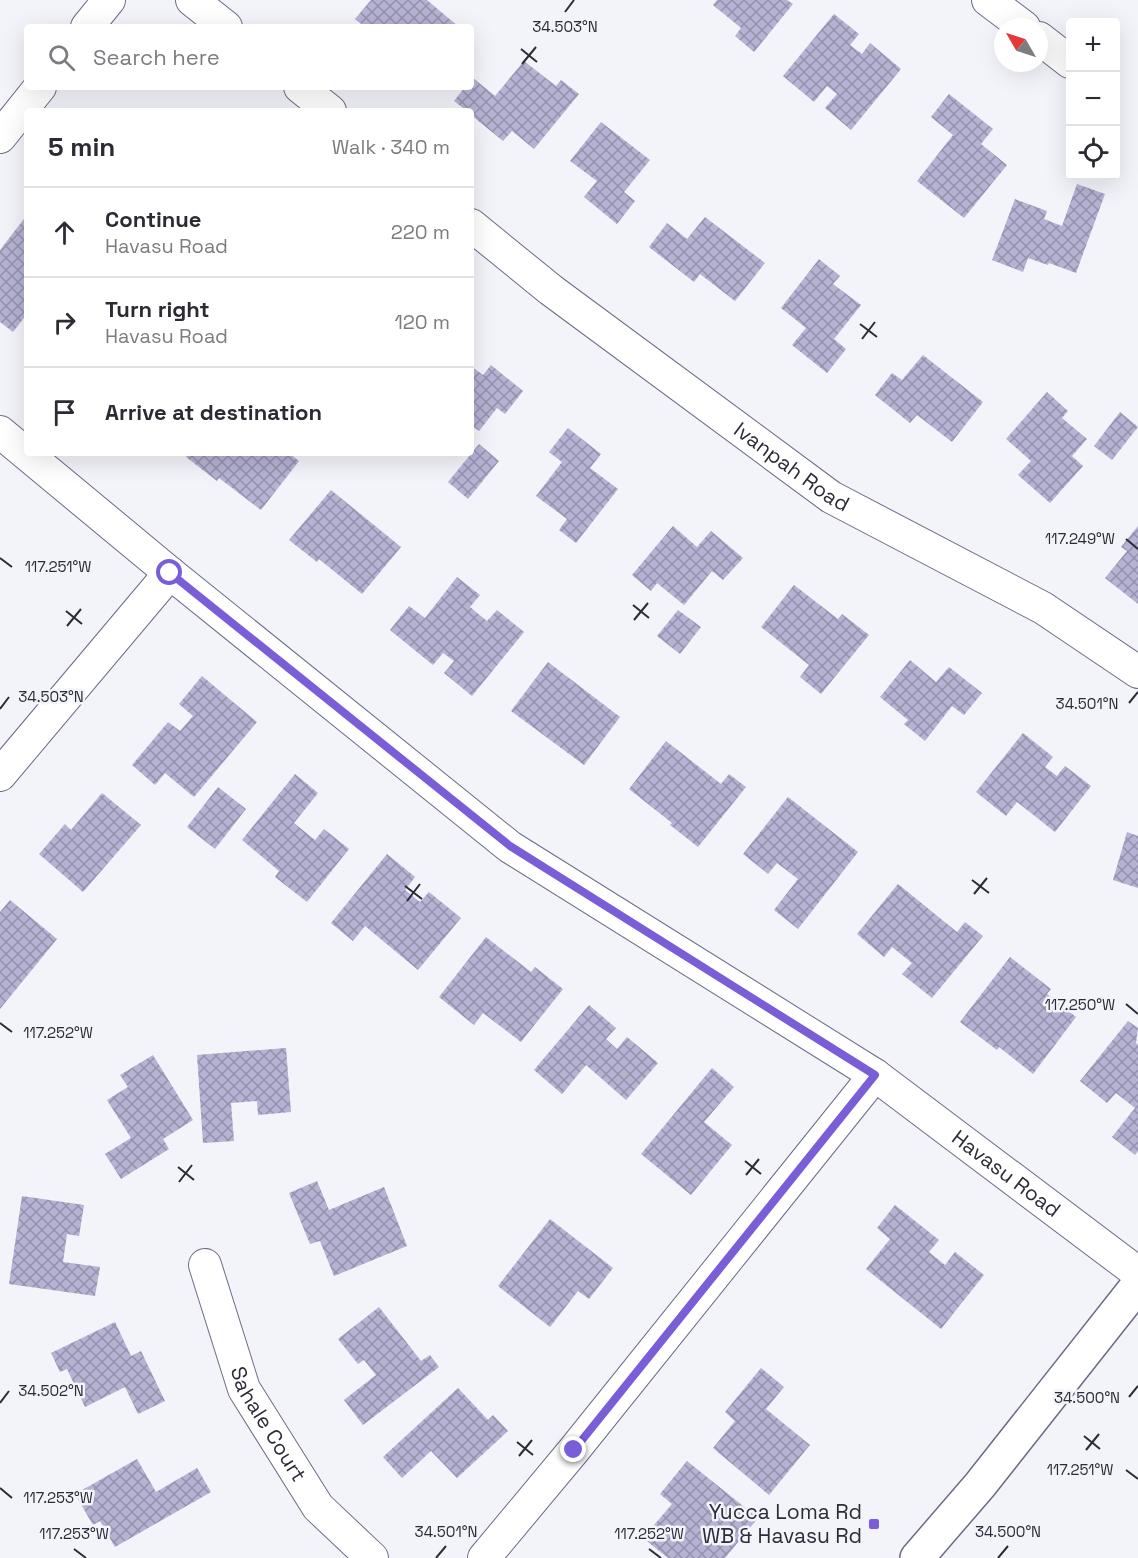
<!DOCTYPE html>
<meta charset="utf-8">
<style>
body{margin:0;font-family:"Space Grotesk",sans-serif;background:#f2f2f3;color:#2b2b33}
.controls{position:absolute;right:18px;top:18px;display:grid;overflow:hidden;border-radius:6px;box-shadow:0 6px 24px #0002}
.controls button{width:54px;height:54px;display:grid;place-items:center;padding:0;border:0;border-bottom:2px solid #e1e1e2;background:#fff;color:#2b2b33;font:30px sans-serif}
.compass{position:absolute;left:994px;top:18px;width:54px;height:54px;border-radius:50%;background:#fff;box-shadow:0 6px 24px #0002;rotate:309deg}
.stop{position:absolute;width:18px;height:18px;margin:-14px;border:4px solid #795ed8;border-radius:50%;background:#fff}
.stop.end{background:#795ed8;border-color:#fff;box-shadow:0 2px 6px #0008}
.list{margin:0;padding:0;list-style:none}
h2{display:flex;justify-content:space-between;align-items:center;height:78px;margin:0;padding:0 24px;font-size:26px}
h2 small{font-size:20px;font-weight:400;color:#7c7c81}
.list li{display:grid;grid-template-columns:39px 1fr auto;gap:18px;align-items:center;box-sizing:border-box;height:90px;padding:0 24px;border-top:2px solid #e1e1e2}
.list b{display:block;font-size:22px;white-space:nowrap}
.list p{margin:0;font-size:20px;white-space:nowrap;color:#7c7c81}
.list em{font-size:20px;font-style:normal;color:#7c7c81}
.icon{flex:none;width:33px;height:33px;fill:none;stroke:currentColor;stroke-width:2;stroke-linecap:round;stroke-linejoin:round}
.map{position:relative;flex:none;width:1138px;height:1558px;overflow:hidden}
.search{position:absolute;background:#fff;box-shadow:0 6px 24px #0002;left:24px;top:24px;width:450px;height:66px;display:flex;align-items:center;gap:15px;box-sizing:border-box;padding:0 21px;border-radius:6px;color:#7c7c81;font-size:22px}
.panel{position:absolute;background:#fff;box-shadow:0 6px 24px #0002;left:24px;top:108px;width:450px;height:348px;border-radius:6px}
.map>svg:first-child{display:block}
.building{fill:url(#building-cross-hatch)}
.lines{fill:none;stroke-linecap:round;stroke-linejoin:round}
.minor-casing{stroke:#6d6a88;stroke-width:34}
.major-casing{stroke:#6d6a88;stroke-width:36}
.minor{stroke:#fff;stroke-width:32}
.major{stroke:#fff;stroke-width:33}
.route{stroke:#795ed8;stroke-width:8}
.ticks{fill:none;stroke:#2c2b38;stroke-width:2}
.poi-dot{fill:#795ed8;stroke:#f3f3fa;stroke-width:2}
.labels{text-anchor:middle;stroke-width:5;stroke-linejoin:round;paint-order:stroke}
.street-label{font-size:21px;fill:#2c2b38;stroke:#f3f3fa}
.poi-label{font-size:21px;fill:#2c2b38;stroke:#f3f3fa;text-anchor:end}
.ticks-label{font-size:15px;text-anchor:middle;fill:#2c2b38;stroke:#f3f3fa;stroke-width:5;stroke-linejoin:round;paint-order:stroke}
</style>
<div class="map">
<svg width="1138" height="1558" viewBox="0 0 1138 1558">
<defs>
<pattern id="building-cross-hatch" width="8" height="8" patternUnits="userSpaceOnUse" patternTransform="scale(1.5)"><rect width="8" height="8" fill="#b5b2d3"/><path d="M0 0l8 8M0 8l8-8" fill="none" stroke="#9391ac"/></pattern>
</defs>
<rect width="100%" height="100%" fill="#f3f3fa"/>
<!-- building -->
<g class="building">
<path d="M371,0H427L459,27H365L355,19Z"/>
<path d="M717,0H787L793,4L754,52L735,36L741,28L713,5Z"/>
<path d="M834,14L859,34L850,45L862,54L870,43L901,69L851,130L825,108L837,94L827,86L814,102L783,76Z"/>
<path d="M524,61L556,86L561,80L579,94L534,149L512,131L503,141L471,115V111H467L454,101L465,87H471L473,78L495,96Z"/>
<path d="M949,94L993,129L981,144L1007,165L964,218L917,181L953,135L931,117Z"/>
<path d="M601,122L650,160L624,192L635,201L617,224L584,197L597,181L570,161Z"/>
<path d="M1077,184L1105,194L1076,273L1049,263L1048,265L1028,258L1023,272L992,260L1015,199L1047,211L1044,219L1062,226Z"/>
<path d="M27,215V314L13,332L0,322V250Z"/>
<path d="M705,217L765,263L735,301L700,274L694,282L649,247L667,223L687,239Z"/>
<path d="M819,259L840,276L833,284L861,305L834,339L846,349L827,373L792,345L806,328L781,308Z"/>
<path d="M923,355L983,402L952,442L917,415L910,423L875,395L892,373L902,380Z"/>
<path d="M491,365L523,391L505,414L497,408L479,431L471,425V366L483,375Z"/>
<path d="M1047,392L1068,411L1062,418L1087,439L1072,456L1083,466L1050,503L1018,475L1031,461L1006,439Z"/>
<path d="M1120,412L1138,427L1112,460L1094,446Z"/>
<path d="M568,428L601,454L590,468L618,489L576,543L559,530L567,519L536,496L562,462L549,452Z"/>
<path d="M479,444L499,461L468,499L448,482Z"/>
<path d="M189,453H289L299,461L261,510L219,478L217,481L186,457Z"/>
<path d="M331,490L401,547L362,594L319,559L317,562L289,540Z"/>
<path d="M673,526L697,547L711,531L743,558L723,580L712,571L684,605L657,583L651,591L632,575Z"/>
<path d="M1138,526V604L1105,578L1127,551L1121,547Z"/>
<path d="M457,577L480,595L470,607L487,621L497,610L524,632L472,696L444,673L454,661L443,653L433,665L390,630L409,606L425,618Z"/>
<path d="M794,585L838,619L842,614L869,635L821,694L800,677L809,665L761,627Z"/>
<path d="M678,610L701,627L680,654L657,636Z"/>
<path d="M910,660L936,682L949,667L982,693L964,715L952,706L925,741L904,724L908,720L880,697Z"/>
<path d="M548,662L620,717L584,765L511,711Z"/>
<path d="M202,676L257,722L194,797L165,773L155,785L132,765L168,722L180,731L193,716L179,704Z"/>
<path d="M1023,733L1053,757L1045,767L1057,776L1065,766L1091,786L1055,832L1017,802L1006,816L976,792Z"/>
<path d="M666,741L721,784L729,774L746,787L698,847L670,825L672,823L629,789Z"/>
<path d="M295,774L318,793L294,823L315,840L324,829L349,849L307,902L275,877L279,871L242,840Z"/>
<path d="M218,787L246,809L215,849L187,827Z"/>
<path d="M102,793L141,825L83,892L39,854L65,824L71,830Z"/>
<path d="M788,797L858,852L798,929L774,910L798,879L777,863L768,874L743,854Z"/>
<path d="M1127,832L1138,836V888L1113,880Z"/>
<path d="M387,854L415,877L405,890L420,902L429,892L461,918L418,970L365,926L353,941L331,923Z"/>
<path d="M898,884L957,932L965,922L983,936L932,998L902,974L912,963L892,947L884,957L857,934Z"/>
<path d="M10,900L57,939L0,1009V912Z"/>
<path d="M486,937L531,972L535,967L563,989L521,1042L483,1013L474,1025L439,997Z"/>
<path d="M1010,957L1051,989L1047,994L1076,1017L1033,1074L999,1047L997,1050L960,1022Z"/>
<path d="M589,1005L616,1028L606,1039L617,1049L627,1037L658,1063L626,1100L586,1065L562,1094L534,1070Z"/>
<path d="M1128,1021L1138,1028L1136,1043L1138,1045V1151L1135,1155L1112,1137L1135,1108L1116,1093L1107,1103L1080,1081Z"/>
<path d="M286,1048L291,1112L258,1115L257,1101L231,1103L234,1141L203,1143L197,1055Z"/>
<path d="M153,1055L193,1120L163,1139L169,1149L121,1179L105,1154L131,1138L107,1100L128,1087L120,1075Z"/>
<path d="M712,1068L734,1087L704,1122L732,1145L691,1195L641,1154Z"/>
<path d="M317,1181L329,1210L384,1187L407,1246L334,1276L320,1241L310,1244L289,1193Z"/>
<path d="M22,1196L84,1205L79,1236L67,1234L63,1262L100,1267L95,1296L9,1284Z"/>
<path d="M895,1205L939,1240L929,1252L945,1265L955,1252L984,1275L941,1329L866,1269L890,1239L877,1228Z"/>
<path d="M550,1219L613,1268L589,1299L578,1291L550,1327L498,1286Z"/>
<path d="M379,1307L421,1361L430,1355L439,1367L363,1425L344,1400L376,1375L364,1360L358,1364L338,1339Z"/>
<path d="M115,1322L131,1356L141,1351L165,1401L138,1414L125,1387L85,1407L67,1369L60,1372L51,1353Z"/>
<path d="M761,1368L784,1387L766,1409L810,1445L769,1495L713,1448L735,1421L725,1412Z"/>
<path d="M458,1388L488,1420L493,1415L508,1431L457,1478L431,1451L402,1478L383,1457Z"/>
<path d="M137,1459L156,1492L197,1468L211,1492L115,1547L100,1521L93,1525L75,1494Z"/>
<path d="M687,1461L758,1518L725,1558H668L643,1538L672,1504L660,1494Z"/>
</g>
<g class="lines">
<defs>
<g id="minor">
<path d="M192,0L226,27"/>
<path d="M988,0L1024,27"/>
<path d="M87,27L109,0"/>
<path d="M1039,38L1070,62"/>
<path d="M300,87L330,111"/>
<path d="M0,137L40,87"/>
<path id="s1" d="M471,225L551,290L831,497L1043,608L1138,672"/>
<path id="s2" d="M0,432L170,573L510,847L875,1075L1138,1273"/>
<path d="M0,775L170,573"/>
<path id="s3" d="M205,1265L244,1389L318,1507L372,1558"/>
<path d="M484,1558L574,1450L875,1075"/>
</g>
<path id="major" d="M917,1558L980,1485L1138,1285"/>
</defs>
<!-- minor casing -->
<use href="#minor" class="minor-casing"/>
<!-- major casing -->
<use href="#major" class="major-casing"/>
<!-- minor -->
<use href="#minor" class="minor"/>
<!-- major -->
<use href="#major" class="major"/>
</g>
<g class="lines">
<!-- route -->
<path class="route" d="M170,573L510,846L875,1075L574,1450"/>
</g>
<!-- ticks -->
<path class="ticks" d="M565,12L574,0M521,49L537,62M522,64L536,47M860,324L877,337M862,339L875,322M1126,539L1138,549M0,558L12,567M633,605L649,618M66,611L82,624M634,620L648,603M67,626L81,609M1129,703L1138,692M0,709L9,697M972,880L989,893M405,886L422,899M974,894L987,878M407,901L420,884M1126,1004L1138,1014M0,1023L12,1032M745,1161L761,1174M178,1167L194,1180M746,1175L759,1159M179,1182L192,1165M1129,1397L1138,1386M0,1403L9,1391M1084,1436L1100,1449M517,1442L533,1455M1086,1450L1099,1434M519,1456L532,1440M1126,1470L1138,1479M0,1488L12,1498M74,1549L86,1558M649,1549L661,1558M436,1558L446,1546M998,1558L1008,1546"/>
<!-- markers -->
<rect class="poi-dot" x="868" y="1518" width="12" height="12" rx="3"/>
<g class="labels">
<!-- street labels -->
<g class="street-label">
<text dy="7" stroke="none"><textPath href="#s1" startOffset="402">Ivanpah Road</textPath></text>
<text dy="7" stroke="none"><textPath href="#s2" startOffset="1252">Havasu Road</textPath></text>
<text dy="7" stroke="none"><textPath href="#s3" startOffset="172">Sahale Court</textPath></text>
</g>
<!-- poi labels -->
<g class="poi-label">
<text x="862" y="1519">Yucca Loma Rd<tspan x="862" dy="24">WB &amp; Havasu Rd</tspan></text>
</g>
</g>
<g class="ticks-label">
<text x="565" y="32">34.503°N</text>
<text x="1080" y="544">117.249°W</text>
<text x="58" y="572">117.251°W</text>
<text x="51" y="702">34.503°N</text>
<text x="1087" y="709">34.501°N</text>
<text x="1080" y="1010">117.250°W</text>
<text x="58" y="1038">117.252°W</text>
<text x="51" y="1396">34.502°N</text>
<text x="1087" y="1403">34.500°N</text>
<text x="1080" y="1475">117.251°W</text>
<text x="58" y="1503">117.253°W</text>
<text x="446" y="1537">34.501°N</text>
<text x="1008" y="1537">34.500°N</text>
<text x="74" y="1539">117.253°W</text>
<text x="649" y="1539">117.252°W</text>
</g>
</svg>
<div class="controls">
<button>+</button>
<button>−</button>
<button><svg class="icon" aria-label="locate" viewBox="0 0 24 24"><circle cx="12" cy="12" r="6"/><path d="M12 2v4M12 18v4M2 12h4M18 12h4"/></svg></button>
</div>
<svg class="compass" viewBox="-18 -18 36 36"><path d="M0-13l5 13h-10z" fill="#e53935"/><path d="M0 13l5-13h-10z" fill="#7c7c81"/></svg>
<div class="stop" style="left:170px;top:573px"></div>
<div class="stop end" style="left:574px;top:1450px"></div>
<div class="search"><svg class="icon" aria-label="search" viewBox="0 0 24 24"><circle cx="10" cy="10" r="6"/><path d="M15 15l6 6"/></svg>Search here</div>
<section class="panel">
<h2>5 min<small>Walk · 340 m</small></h2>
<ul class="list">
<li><svg class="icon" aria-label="ahead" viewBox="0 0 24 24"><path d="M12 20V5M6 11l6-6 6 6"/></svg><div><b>Continue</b><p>Havasu Road</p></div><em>220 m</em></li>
<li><svg class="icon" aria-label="right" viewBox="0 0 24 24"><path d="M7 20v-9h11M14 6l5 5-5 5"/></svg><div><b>Turn right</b><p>Havasu Road</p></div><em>120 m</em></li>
<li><svg class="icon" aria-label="arrive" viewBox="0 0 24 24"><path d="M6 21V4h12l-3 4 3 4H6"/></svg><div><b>Arrive at destination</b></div></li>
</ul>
</section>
</div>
